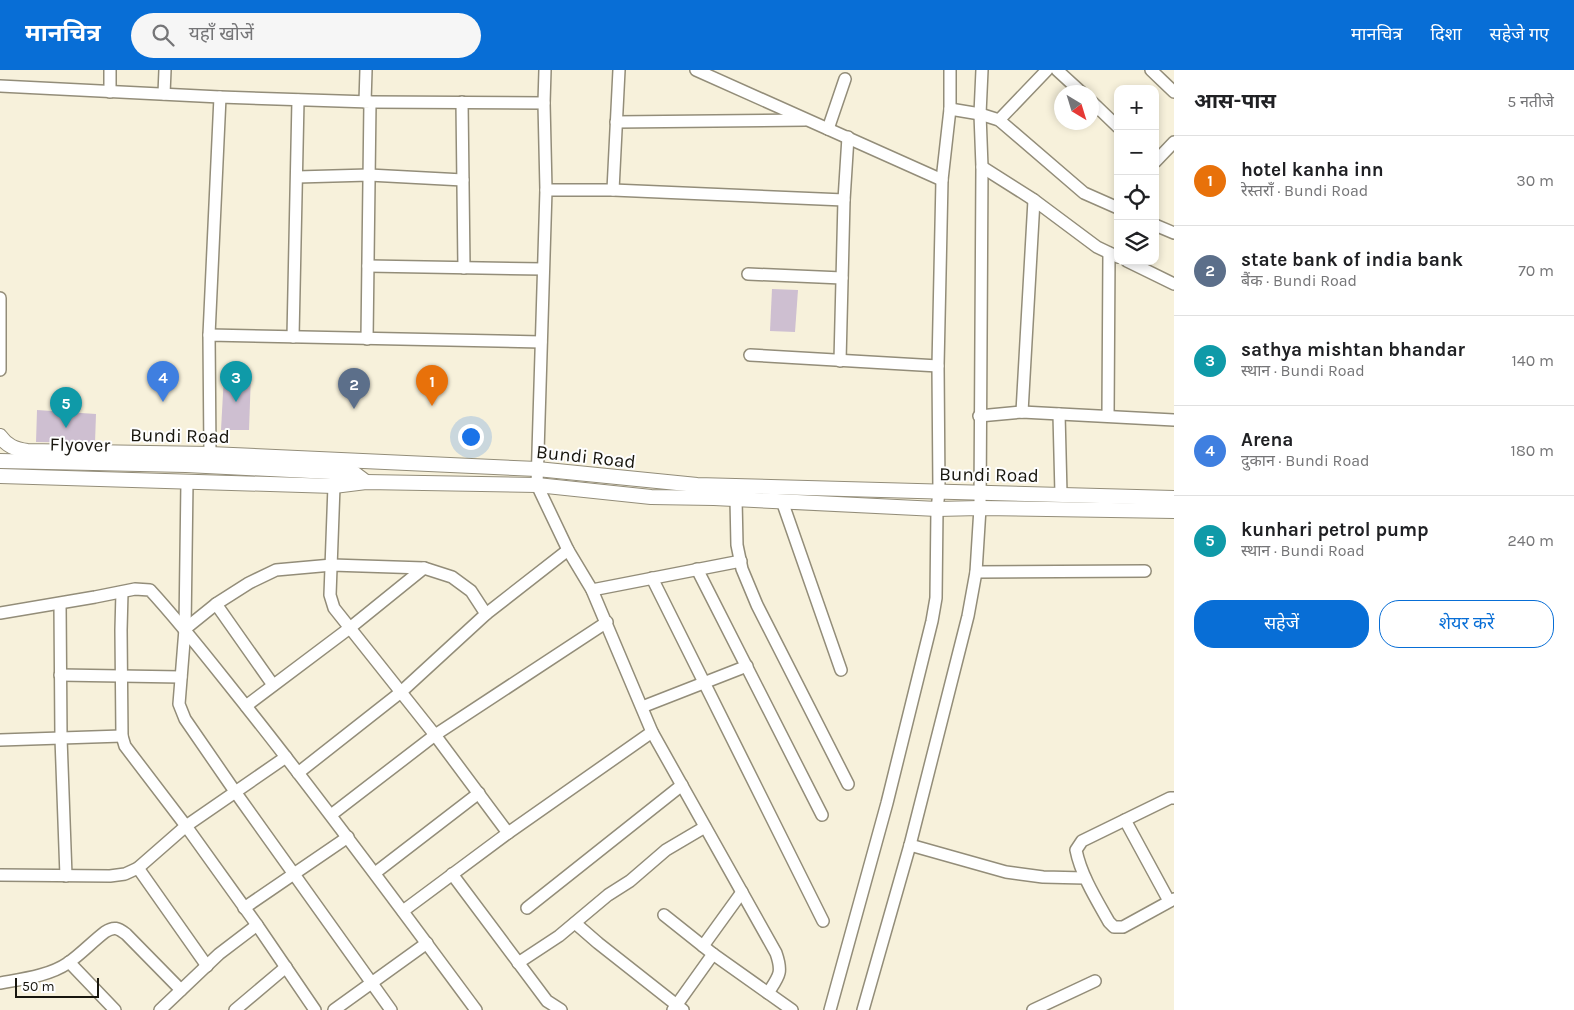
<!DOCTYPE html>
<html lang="hi">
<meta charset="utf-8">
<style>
body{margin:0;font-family:Karla,"Noto Sans Devanagari",sans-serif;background:#f6f6f6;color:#202124}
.controls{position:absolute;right:15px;top:15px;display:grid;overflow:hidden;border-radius:10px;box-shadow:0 2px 8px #0003}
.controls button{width:45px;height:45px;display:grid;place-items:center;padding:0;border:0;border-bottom:1px solid #e0e0e0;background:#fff;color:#202124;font:25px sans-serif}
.compass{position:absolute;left:1054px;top:15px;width:45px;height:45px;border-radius:50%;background:#fff;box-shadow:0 2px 8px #0003;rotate:142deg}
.scale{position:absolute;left:15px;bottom:12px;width:84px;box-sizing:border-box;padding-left:5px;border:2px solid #18160e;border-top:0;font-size:14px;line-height:18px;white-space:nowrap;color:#18160e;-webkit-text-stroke:4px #fefefe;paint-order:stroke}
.you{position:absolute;left:470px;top:366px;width:18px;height:18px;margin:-12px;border:4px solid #fff;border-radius:50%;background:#1a73e8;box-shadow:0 0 0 8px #1a73e833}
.badge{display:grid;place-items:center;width:32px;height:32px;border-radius:50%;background:#086ed6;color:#fff;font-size:16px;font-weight:700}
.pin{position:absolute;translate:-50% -41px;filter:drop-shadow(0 1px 2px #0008)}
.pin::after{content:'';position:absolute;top:26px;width:18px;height:15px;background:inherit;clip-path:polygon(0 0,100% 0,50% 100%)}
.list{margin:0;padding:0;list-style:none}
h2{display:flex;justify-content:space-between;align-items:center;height:65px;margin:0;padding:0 20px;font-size:21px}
h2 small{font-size:16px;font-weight:400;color:#757577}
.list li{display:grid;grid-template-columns:32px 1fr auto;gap:15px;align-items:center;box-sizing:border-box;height:90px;padding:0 20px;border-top:1px solid #e0e0e0}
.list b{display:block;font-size:19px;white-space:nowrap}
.list p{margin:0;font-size:16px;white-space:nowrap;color:#757577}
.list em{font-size:16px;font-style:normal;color:#757577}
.actions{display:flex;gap:10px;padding:15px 20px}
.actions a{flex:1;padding:11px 0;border:1px solid #086ed6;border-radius:20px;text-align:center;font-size:18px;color:#086ed6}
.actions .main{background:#086ed6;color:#fff}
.icon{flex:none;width:28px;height:28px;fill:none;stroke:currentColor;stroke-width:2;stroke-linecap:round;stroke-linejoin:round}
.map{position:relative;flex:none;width:1174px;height:940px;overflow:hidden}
header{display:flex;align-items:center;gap:30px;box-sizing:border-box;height:70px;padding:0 25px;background:#086ed6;color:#fff}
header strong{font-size:24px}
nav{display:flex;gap:28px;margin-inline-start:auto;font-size:18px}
.search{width:350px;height:45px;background:#f6f6f6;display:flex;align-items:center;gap:12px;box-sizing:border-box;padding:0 18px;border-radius:28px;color:#757577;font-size:19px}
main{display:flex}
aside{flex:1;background:#fff}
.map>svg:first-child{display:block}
.building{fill:#cebfd1}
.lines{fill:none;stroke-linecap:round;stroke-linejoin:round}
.minor-casing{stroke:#938d79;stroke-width:14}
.major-casing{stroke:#938d79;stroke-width:16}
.minor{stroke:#fff;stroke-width:11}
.major{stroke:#fff;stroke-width:14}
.labels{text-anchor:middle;stroke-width:4;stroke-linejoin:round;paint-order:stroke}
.street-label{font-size:19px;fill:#18160e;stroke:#fefefe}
</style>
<header>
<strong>मानचित्र</strong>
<div class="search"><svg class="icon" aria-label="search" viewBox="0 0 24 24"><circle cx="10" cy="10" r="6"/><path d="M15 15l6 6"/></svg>यहाँ खोजें</div>
<nav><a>मानचित्र</a><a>दिशा</a><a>सहेजे गए</a></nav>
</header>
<main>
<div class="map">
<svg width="1174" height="940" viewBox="0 0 1174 940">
<rect width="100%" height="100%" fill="#f7f1db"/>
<!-- building -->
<g class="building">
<path d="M772,219L798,220L795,262L770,261Z"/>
<path d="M251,304L249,360H221L224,305Z"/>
<path d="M37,340L96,344L95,373L36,372Z"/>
</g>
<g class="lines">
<defs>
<g id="minor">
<path d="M696,0L942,110"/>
<path d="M1057,0L1081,22"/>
<path d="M1151,0L1174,22"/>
<path d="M0,16L220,27"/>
<path d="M110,22V0"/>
<path d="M164,24L165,0"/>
<path d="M365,32L366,0"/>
<path d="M370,32L544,33L546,120"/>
<path d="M462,32L464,198"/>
<path d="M1092,32L1118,57"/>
<path d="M544,33L545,0"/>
<path d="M950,39L980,44L999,50L1084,123L1118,138"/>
<path d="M999,50L1047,0"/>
<path d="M616,52L805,50"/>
<path d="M828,59L845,9"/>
<path d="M1155,92L1174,72"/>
<path d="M982,97L1034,130L1097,177L1118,187"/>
<path d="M297,107L369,105L463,110"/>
<path d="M613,120L844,130L848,67"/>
<path d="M1155,155L1174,163"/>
<path d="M1127,191L1174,214"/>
<path d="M368,196L543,199"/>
<path d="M748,204L842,208"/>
<path d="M0,228V300"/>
<path d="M209,265L220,27L370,32L367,269"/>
<path d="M293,267L298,30"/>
<path d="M750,285L938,296"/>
<path d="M840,291L844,130"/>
<path d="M1022,342L1034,130"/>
<path d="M1059,344L1061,424"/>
<path d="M979,346L1022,342L1174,350"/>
<path d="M1108,346L1109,183"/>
<path d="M210,384L209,265L541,272"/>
<path d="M187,412L185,559L179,634L185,649L236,723L391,940"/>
<path d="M334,416L330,525L334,538L435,665L508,763L403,841"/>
<path d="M736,429L737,475L742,499L757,535L848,714"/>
<path d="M782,431L841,600"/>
<path d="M697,499L822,745"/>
<path d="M976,502L1145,501"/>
<path d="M652,508L823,851"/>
<path d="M592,520L741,491"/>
<path d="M122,522L121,560L122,666L125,676L186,756L257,855L315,940"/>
<path d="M60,534L61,668L66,806"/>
<path d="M216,534L273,615"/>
<path d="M0,543L95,527L135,519L150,520C185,558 216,599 249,640C327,738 401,839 476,940"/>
<path d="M185,559L216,534L249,513L276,500L332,495L424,498L452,507L471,521L486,544"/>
<path d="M60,605L181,607"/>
<path d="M246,636L351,557L424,498"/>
<path d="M642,637L747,596"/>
<path d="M652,662L776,883C783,903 779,906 768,923"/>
<path d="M0,670L122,666"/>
<path d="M298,703L401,622L486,544L568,480"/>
<path d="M1174,728H1170L1082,771L1076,780C1081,805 1096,829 1109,852L1114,857H1123L1174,829"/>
<path d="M331,745L435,665L607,552"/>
<path d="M1125,750L1169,831"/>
<path d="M508,763L652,662L592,520L568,480L537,415L546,120H613L619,0"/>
<path d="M910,775L1006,802L1043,807L1085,808"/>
<path d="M138,798L207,896"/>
<path d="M375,803L479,723"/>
<path d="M452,804L547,931L561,940"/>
<path d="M0,805L110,806L125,804L138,798L186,756L286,687"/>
<path d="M244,838L348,767"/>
<path d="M527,838L682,715"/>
<path d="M664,845L713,884L792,940"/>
<path d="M575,853L598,873L683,940"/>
<path d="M703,876L742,822"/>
<path d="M69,892L115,940"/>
<path d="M518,893L559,866L608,825L630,811L666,780L705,757"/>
<path d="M0,913C22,909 49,906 68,893C81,884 92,872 105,862C114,856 118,858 126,864L181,920"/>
<path d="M160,940L219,884L257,855"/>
<path d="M235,940L286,897"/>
<path d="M334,940L427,873"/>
<path d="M673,940L713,884"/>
<path d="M830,940L887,733L932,551L936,528L937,439L939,422L938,296L942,110L950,39V0"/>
<path d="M863,940L910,775L968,546L976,502L980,438L982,97L980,44L982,0"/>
<path d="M1033,940L1095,911"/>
</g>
<g id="major">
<path d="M0,366C7,376 15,379 27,381L210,384L537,399L697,415L1174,428"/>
<path d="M0,391L186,395L331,402L354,403L366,412"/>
<path d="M0,406L334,416L366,412L537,415L651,427L714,428L937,439L980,438L1174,441"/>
</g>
</defs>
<!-- minor casing -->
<use href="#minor" class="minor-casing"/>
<!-- major casing -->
<use href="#major" class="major-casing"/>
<!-- minor -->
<use href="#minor" class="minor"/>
<!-- major -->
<use href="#major" class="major"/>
</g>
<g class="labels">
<!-- street labels -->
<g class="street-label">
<text transform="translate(180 365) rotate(1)" y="7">Bundi Road</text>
<text transform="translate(80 374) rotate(1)" y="7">Flyover</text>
<text transform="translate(586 386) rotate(6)" y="7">Bundi Road</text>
<text transform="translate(989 404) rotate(1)" y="7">Bundi Road</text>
</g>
</g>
</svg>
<div class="controls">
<button>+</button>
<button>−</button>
<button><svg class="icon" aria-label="locate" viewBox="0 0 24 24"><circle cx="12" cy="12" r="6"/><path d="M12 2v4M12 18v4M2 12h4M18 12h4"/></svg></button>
<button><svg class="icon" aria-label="layers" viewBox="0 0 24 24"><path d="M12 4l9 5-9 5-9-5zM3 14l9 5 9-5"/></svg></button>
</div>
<svg class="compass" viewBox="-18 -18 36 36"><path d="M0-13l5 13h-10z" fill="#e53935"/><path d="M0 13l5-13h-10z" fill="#757577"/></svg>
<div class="scale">50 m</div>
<div class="you"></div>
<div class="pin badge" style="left:432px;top:336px;background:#e8710a">1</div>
<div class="pin badge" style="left:354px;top:339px;background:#5c6f8a">2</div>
<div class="pin badge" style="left:236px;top:332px;background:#0f9aa8">3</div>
<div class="pin badge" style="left:163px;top:332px;background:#3f7fe0">4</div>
<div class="pin badge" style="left:66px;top:358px;background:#0f9aa8">5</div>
</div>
<aside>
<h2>आस-पास<small>5 नतीजे</small></h2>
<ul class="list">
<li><span class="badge" style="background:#e8710a">1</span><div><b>hotel kanha inn</b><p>रेस्तराँ · Bundi Road</p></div><em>30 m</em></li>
<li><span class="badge" style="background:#5c6f8a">2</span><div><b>state bank of india bank</b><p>बैंक · Bundi Road</p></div><em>70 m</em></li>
<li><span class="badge" style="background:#0f9aa8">3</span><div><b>sathya mishtan bhandar</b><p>स्थान · Bundi Road</p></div><em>140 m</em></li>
<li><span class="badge" style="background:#3f7fe0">4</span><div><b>Arena</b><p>दुकान · Bundi Road</p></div><em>180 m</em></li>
<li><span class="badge" style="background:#0f9aa8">5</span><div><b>kunhari petrol pump</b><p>स्थान · Bundi Road</p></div><em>240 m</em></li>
</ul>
<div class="actions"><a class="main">सहेजें</a><a>शेयर करें</a></div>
</aside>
</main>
